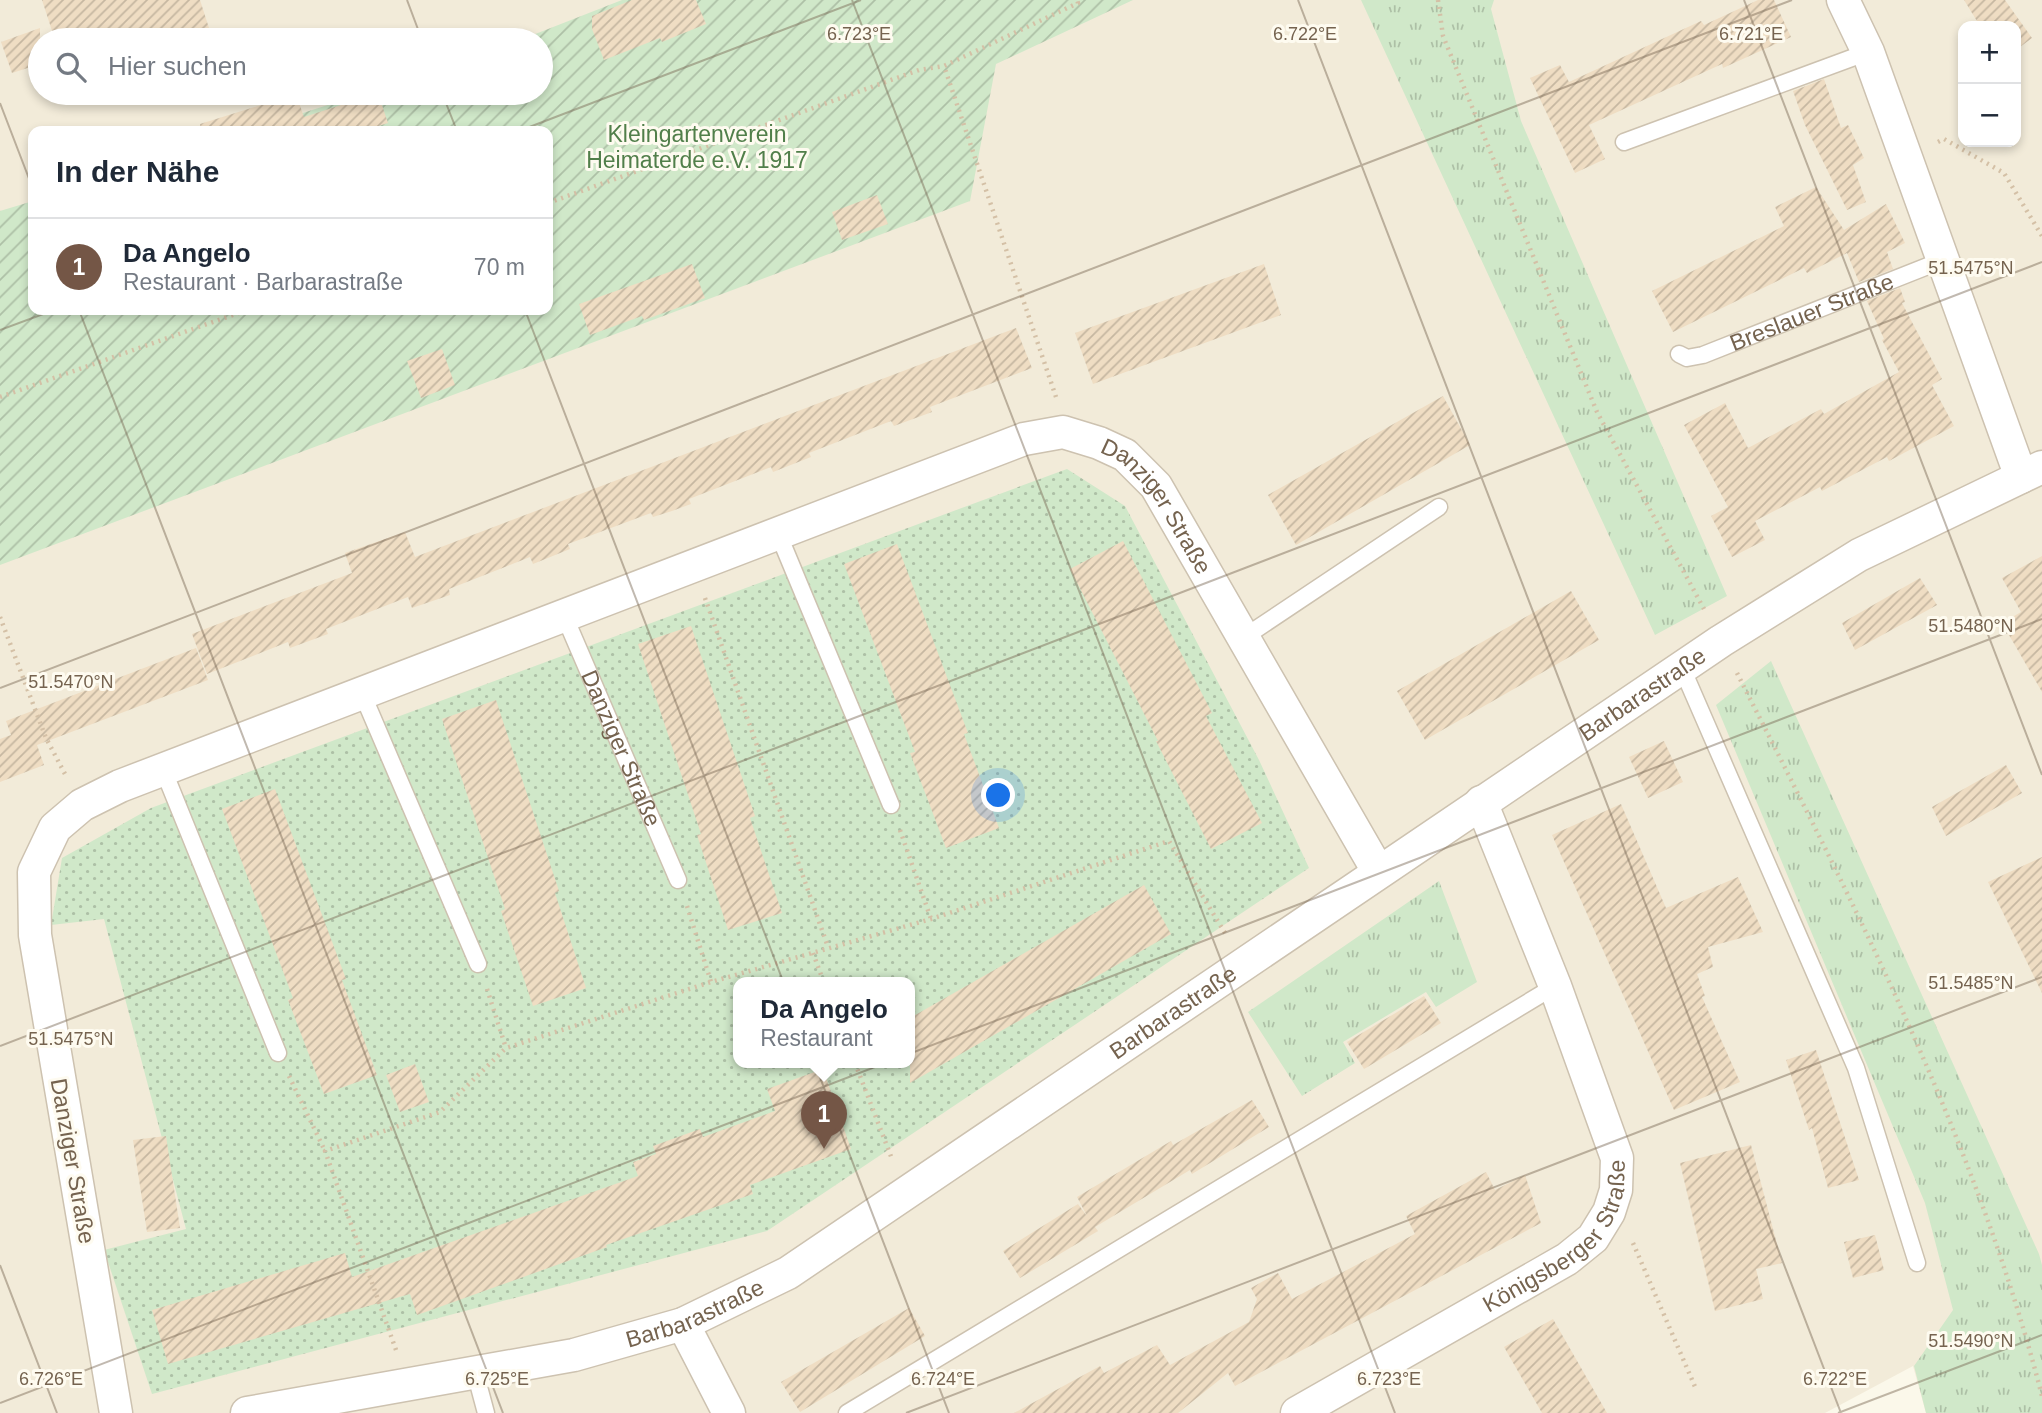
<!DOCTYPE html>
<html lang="de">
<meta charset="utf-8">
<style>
body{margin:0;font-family:Arial,sans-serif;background:#f6f6f7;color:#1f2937}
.controls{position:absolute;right:21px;top:21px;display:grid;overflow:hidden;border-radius:14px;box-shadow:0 4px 10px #0003}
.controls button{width:63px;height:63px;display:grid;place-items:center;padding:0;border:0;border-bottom:2px solid #e0e1e3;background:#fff;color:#1f2937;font:35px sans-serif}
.you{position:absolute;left:999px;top:796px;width:24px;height:24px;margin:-18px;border:5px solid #fff;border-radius:50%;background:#1a73e8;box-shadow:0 0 0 10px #1a73e833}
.badge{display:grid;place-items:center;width:46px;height:46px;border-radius:50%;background:#745646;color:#fff;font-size:23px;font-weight:700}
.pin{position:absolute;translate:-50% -58px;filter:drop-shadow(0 2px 4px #0008)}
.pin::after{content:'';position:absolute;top:37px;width:24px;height:21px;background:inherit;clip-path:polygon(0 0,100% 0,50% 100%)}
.popup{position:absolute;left:733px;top:977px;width:182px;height:91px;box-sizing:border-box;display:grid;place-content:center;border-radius:14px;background:#fff;filter:drop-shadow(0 2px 5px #0005);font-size:23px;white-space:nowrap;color:#747a83}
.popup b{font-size:26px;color:#1f2937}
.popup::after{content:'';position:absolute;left:50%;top:100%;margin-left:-14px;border:14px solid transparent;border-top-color:#fff}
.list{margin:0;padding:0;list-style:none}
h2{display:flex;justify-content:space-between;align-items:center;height:91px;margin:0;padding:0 28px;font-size:30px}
h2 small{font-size:23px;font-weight:400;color:#747a83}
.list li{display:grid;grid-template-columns:46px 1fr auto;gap:21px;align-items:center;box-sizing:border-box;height:98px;padding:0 28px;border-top:2px solid #e0e1e3}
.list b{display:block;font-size:26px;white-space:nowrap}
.list p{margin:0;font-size:23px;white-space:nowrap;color:#747a83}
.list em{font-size:23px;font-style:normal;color:#747a83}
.icon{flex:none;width:38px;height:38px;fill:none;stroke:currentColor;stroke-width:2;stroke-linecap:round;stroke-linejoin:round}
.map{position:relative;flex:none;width:2042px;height:1413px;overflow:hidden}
.search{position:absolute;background:#fff;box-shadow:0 4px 10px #0003;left:28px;top:28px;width:525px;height:77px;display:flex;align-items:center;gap:18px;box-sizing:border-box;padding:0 24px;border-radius:38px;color:#747a83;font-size:26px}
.panel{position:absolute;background:#fff;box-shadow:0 4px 10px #0003;left:28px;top:126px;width:525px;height:189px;border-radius:14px}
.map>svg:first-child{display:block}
.residential{fill:#f2ebd9;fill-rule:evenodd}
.grass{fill:url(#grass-dots);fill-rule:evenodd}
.park{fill:url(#park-tufts)}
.garden{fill:url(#garden-furrows)}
.building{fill:url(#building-hatch)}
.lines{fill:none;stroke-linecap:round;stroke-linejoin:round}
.lane-casing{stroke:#cdc2b0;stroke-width:19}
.street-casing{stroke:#cdc2b0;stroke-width:35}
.path{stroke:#d4c0a6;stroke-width:4.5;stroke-dasharray:2 5;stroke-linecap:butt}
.lane{stroke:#fff;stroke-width:16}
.street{stroke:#fff;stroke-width:32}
.ticks{fill:none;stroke:#75634f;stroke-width:2;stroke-opacity:0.45}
.labels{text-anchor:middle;stroke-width:6;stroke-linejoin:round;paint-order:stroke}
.park-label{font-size:23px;fill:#517f4a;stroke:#fefbf0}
.street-label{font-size:23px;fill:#75634f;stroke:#fefbf0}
.ticks-label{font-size:18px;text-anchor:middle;fill:#75634f;stroke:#fefbf0;stroke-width:6;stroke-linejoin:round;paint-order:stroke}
</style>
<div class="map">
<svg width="2042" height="1413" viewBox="0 0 2042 1413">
<defs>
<pattern id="grass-dots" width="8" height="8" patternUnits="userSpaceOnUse" patternTransform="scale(1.75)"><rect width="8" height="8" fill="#d0e8c9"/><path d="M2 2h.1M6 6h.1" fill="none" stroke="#adc0a6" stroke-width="1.8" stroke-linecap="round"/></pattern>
<pattern id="park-tufts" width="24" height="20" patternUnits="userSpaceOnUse" patternTransform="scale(1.75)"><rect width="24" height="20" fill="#d0e8c9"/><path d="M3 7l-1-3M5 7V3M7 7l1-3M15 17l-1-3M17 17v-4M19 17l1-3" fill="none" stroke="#adc0a6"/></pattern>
<pattern id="garden-furrows" width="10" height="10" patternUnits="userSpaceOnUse" patternTransform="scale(1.75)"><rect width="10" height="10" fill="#d0e8c9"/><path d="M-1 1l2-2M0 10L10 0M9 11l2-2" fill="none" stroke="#adc0a6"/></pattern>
<pattern id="building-hatch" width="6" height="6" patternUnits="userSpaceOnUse" patternTransform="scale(1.75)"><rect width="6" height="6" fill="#efddc3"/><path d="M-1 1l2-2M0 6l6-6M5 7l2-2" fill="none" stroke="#c6b7a1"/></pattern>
</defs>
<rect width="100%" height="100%" fill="#fbf8ea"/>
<!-- residential -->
<path class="residential" d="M0,0H2042V1413H1926L1913,1366L1825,1413H0ZM1963,26H2016V142H1963ZM40,40H541V93H40ZM33,131H548V310H33ZM738,983H910V1063H738Z"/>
<!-- grass -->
<path class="grass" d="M1067,469L1125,506L1259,760L1309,868L767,1231L152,1394L104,1250L186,1229L104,919L51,925L62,858L151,808ZM738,983H910V1063H738Z"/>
<!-- park -->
<g class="park">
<path d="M1361,0H1494L1491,9L1521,121L1727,596L1655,635Z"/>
<path d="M1771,661L2039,1254L2042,1265V1413H1926L1914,1366L1953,1310L1925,1203L1716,705Z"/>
<path d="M1439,881L1477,982L1436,1007L1426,992L1343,1042L1355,1063L1302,1096L1248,1012Z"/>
</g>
<!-- garden -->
<path class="garden" d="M622,0H1133L996,64L970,201L0,565V211L33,201V310H548V131H247L365,93H541V40H520Z"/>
<!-- building -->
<g class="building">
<path d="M42,0H200L209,28L172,40H55Z"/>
<path d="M632,0H696L706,24L662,42L660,38L604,60L592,29V16Z"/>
<path d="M1758,0H1774L1791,37L1723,68L1722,64L1589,125L1605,159L1575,173L1530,78L1560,65L1569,82L1701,21L1704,25Z"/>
<path d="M1964,0H2005L2032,38L2016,50V26H1980Z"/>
<path d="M40,28V64L12,73L1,42Z"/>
<path d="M1824,79L1841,128L1848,125L1864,158L1853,165L1866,202L1847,210L1805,125L1793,91Z"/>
<path d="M378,93L388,123L363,131H201L200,124L296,94L304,117Z"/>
<path d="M1816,187L1844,230L1886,204L1905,243L1887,252L1893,269L1859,282L1847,253L1807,273L1804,268L1673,332L1652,291L1784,226L1775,207Z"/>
<path d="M877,195L888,224L842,240L832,212Z"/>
<path d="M692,264L705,298L644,320L642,316L590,335L579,304Z"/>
<path d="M1264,264L1281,315L1093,384L1075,333Z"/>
<path d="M1900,288L1905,302L1902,303L1942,379L1932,385L1954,426L1889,461L1887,457L1822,491L1820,487L1755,521L1765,540L1732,557L1711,516L1728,507L1684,425L1725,403L1748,448L1821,409L1824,414L1899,372L1882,340L1884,339L1867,301Z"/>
<path d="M1016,328L1032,368L930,407L932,412L894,426L891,421L809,453L811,457L773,472L771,467L689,499L691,504L672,511L653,517L651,513L568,544L570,549L533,564L530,557L449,589L450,595L412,608L408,597L326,629L328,634L290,648L288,642L207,674L192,634L352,573L345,553L405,532L415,557Z"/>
<path d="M442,349L455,385L421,398L407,361Z"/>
<path d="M1443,396L1470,445L1296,545L1268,495Z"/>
<path d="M1123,541L1212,713L1206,716L1262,823L1211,849L1156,741H1158L1070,569Z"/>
<path d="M897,544L968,733L964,734L999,828L946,848L910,753L915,752L844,564Z"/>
<path d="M2042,556V692L2002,623L2021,612L2002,578Z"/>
<path d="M1920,578L1937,605L1855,650L1842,623Z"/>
<path d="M1571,591L1599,640L1425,740L1397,691Z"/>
<path d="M691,626L755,816L750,818L782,913L728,930L697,835L701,834L638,644Z"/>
<path d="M196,648L208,680L37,745L44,765L0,782V739L11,735L6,721Z"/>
<path d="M496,700L559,891L555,893L586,988L533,1006L501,911L505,909L442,719Z"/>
<path d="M1664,741L1683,782L1648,798L1629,757Z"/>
<path d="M2006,765L2022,793L1946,836L1932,807Z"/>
<path d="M275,789L346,979L342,980L377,1075L324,1094L288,1000L293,998L222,809Z"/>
<path d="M1621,804L1666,908L1738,877L1763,932L1708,947L1713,967L1697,974L1705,996L1702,997L1740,1082L1674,1110L1552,835Z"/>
<path d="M2042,857V993L1988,882Z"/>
<path d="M1144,885L1171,934L910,1083V1018Z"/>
<path d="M1424,996L1441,1023L1364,1069L1347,1042Z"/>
<path d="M1816,1050L1859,1180L1828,1188L1812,1128L1809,1130L1786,1060Z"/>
<path d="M415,1064L429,1102L400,1112L386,1075Z"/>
<path d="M823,1069L851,1149L750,1185L753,1194L606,1245L607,1247L417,1315L410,1294L168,1364L152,1310L345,1253L352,1277L638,1176L633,1162L656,1154L653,1146L700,1129L703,1137L775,1111L767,1089Z"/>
<path d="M1252,1100L1269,1127L1192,1174L1190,1170L1095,1227L1098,1231L1020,1278L1003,1251L1078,1204L1087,1216L1077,1197L1171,1141L1173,1145Z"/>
<path d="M166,1136L180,1228L147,1232L133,1140Z"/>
<path d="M1751,1145L1782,1263L1756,1269L1763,1299L1715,1311L1680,1163Z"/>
<path d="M1486,1172L1495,1190L1525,1175L1541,1223L1235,1386L1228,1373L1178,1413H1014L1100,1366L1104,1373L1157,1345L1170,1365L1249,1322L1257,1299L1251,1288L1278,1273L1292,1299L1415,1234L1406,1216Z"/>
<path d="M1875,1235L1884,1270L1853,1278L1844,1242Z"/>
<path d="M909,1308L925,1336L800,1412L781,1382Z"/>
<path d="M1553,1319L1607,1413H1542L1504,1347Z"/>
</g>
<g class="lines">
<defs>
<g id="lane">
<path d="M1624,142L1868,52"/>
<path id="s1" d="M1679,354L1687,358L1703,355L1943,260"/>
<path d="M778,533L891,805"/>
<path id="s2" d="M564,615L678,880"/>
<path d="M1243,638L1439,507"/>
<path d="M1682,668L1856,1068L1917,1263"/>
<path d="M362,693L478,964"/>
<path d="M163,769L278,1053"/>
<path d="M475,1372L486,1413"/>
<path d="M847,1413L1555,986"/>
</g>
<g id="street">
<path d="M1843,0L1868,52L2021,477"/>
<path d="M683,1324L729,1413"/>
<path id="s3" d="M116,1413L35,935L34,872L55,828L82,805L120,786L1024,439L1063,432L1099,443L1125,455L1156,486L1378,871"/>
<path id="s4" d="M247,1413L574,1355L683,1324L788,1273L1721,641L1859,555L2042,467"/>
<path id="s5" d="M1297,1413L1567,1259L1593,1238L1609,1212L1616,1190L1617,1158L1555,986L1481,802"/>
</g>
</defs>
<!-- lane casing -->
<use href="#lane" class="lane-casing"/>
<!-- street casing -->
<use href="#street" class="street-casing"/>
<!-- path -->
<g class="path">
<path d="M1438,0L1443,36L1597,412L1704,609"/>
<path d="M1938,142L1944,139L2004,173L2042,236"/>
<path d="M548,203L919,70L944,66"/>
<path d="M0,397L247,310"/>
<path d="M1056,397L944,66L1078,3L1077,0"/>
<path d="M705,598L828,947"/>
<path d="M0,617L46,738L65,774"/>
<path d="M1737,673C1855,906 1977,1142 2042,1396"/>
<path d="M900,830L931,919"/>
<path d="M687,906L711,982"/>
<path d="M813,953L824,983"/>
<path d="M487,989L506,1048"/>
<path d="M855,1063L892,1159"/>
<path d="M289,1076L325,1151"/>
<path d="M1633,1243L1696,1389"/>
<path d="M396,1350L325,1151L440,1112L506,1048L711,982L931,919L1169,841L1225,933"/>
</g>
<!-- lane -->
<use href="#lane" class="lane"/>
<!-- street -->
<use href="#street" class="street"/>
</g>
<!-- ticks -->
<path class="ticks" d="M407,0L422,40M852,0L1395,1413M1298,0L1841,1413M1744,0L2042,775M442,93L457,131M0,103L33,189M519,131L861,0M79,310L503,1413M525,310L949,1413M0,330L54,310M0,688L1792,0M0,1046L2042,262M0,1265L57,1413M0,1403L2042,619M906,1413L2042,977M1838,1413L2042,1335"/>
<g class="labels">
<!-- park labels -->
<g class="park-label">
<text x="697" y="142">Kleingartenverein<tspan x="697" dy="26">Heimaterde e.V. 1917</tspan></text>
</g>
<!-- street labels -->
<g class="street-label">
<text dy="8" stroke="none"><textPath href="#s1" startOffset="142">Breslauer Straße</textPath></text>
<text dy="8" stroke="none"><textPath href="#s3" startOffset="1808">Danziger Straße</textPath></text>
<text dy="8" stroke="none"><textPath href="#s4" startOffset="1594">Barbarastraße</textPath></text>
<text dy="8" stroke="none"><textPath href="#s2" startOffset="145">Danziger Straße</textPath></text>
<text dy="8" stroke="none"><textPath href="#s4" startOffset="1027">Barbarastraße</textPath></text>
<text transform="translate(73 1161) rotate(80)" y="8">Danziger Straße</text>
<text dy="8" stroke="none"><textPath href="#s5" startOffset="322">Königsberger Straße</textPath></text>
<text dy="8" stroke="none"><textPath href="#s4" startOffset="460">Barbarastraße</textPath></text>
</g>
</g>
<g class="ticks-label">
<text x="859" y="40">6.723°E</text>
<text x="1305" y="40">6.722°E</text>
<text x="1751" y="40">6.721°E</text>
<text x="1971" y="274">51.5475°N</text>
<text x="1971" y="632">51.5480°N</text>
<text x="71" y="688">51.5470°N</text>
<text x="1971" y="989">51.5485°N</text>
<text x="71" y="1045">51.5475°N</text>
<text x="1971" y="1347">51.5490°N</text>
<text x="51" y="1385">6.726°E</text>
<text x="497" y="1385">6.725°E</text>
<text x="943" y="1385">6.724°E</text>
<text x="1389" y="1385">6.723°E</text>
<text x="1835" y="1385">6.722°E</text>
</g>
</svg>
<div class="controls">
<button>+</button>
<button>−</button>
</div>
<div class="you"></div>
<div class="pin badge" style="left:824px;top:1149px">1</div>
<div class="popup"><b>Da Angelo</b>Restaurant</div>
<div class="search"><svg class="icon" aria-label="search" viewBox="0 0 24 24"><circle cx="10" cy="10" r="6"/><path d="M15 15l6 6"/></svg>Hier suchen</div>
<section class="panel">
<h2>In der Nähe<small></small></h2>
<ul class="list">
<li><span class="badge">1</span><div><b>Da Angelo</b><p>Restaurant · Barbarastraße</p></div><em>70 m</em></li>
</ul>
</section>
</div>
